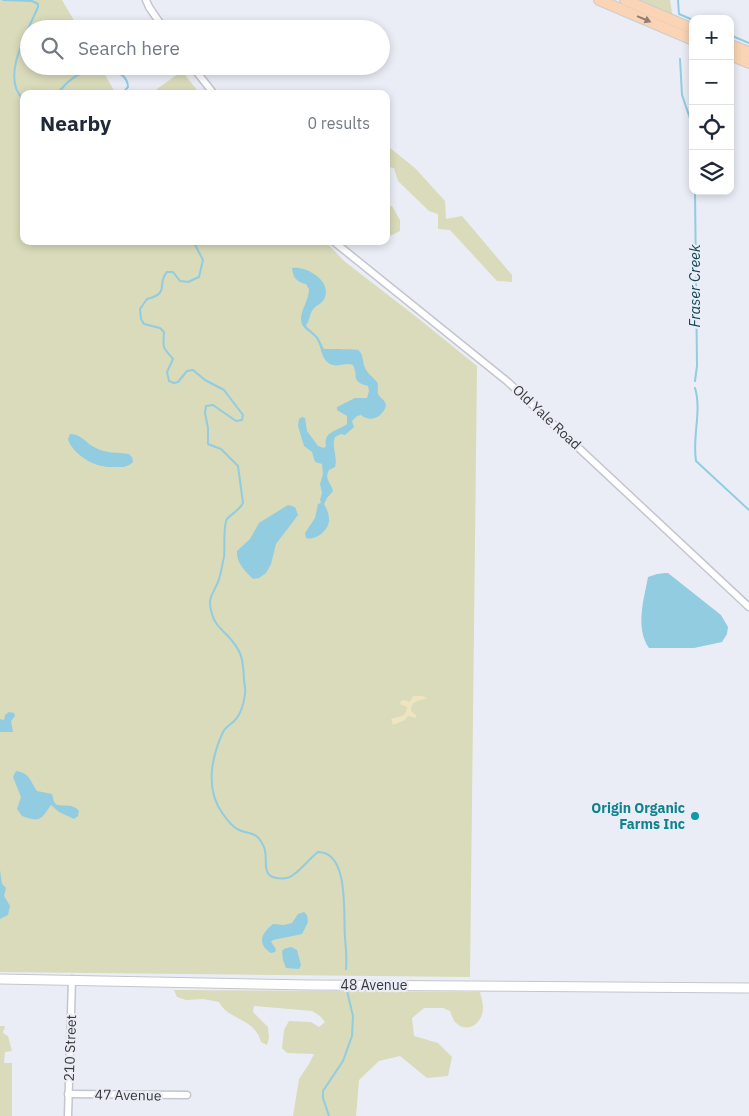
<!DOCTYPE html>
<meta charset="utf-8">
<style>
body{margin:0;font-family:"IBM Plex Sans",sans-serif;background:#f6f6f7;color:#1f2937}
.controls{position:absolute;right:15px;top:15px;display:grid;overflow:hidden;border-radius:10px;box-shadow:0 2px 8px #0003}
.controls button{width:45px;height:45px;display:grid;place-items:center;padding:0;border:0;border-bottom:1px solid #e0e1e3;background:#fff;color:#1f2937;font:25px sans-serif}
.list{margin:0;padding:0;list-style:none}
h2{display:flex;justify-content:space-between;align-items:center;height:65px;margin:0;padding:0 20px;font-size:21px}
h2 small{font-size:16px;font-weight:400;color:#747a83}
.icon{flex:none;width:28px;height:28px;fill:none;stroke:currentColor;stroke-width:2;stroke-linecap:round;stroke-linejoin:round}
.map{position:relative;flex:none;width:749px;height:1116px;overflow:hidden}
.search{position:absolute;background:#fff;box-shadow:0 2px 8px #0003;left:20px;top:20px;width:370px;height:55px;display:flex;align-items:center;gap:12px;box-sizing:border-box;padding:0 18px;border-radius:28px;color:#747a83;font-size:19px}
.panel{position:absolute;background:#fff;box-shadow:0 2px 8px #0003;left:20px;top:90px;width:370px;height:155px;border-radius:10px}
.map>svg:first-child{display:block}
.green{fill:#d9dbba}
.sand{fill:#eee4bf}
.water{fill:#91cce1}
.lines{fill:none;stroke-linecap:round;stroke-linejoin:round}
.stream{stroke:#91cce1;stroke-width:2}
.minor-casing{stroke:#c4c5ce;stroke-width:9}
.secondary-casing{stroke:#c4c5ce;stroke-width:11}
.primary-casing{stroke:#cccccd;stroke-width:12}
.minor{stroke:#fff;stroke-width:6}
.secondary{stroke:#fff;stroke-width:9}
.primary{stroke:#fad4b4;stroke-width:10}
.oneway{fill:#907f73}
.culture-dot{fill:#0f9aa8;stroke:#ebedf6;stroke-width:2}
.labels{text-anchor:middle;stroke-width:4.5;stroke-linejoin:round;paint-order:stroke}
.street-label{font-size:14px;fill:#39393d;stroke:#ebedf6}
.culture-label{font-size:14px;font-weight:bold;fill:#0d838f;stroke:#ebedf6;text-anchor:end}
.water-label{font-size:15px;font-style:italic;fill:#124655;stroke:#ebedf6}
</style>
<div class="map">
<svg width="749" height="1116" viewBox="0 0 749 1116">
<rect width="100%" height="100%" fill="#ebedf6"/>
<!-- green -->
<g class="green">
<path d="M0,0H62L79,29H29V66H100L116,94H24V241H325L344,261L419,319L477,366L470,977L0,972Z"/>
<path d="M625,0H670L673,18Z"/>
<path d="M182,71L200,94H150Z"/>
<path d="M390,148L415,168L445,201L446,219L462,216L512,275V282L497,281L450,230L438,229V214L429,211L398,181L394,168L389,167L386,175V152Z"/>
<path d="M392,206L400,220V231L386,238V207Z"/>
<path d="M174,990L480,992C481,997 483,1003 483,1008C483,1023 467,1035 455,1022C453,1019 451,1014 450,1011L443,1008H424L412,1018L414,1036L438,1043L452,1057L448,1076L427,1078L400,1056L379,1061L359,1080L356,1116H293L299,1079L309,1064L314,1054L287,1053L282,1048L284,1030L289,1021L311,1022L319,1027L325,1022L320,1016L312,1011L254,1006L253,1012L268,1027L269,1038L267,1045L261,1042C254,1017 229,1021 219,1002L203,999L186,1000L177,997Z"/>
<path d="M0,1026H5L3,1033L8,1036L12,1051L5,1052L4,1063H12V1116H0Z"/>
</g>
<!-- sand -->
<path class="sand" d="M413,696H423L427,698C420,701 411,700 411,711L416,715V718L408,716L405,720L393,725L391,719C399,716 406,718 407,707L400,704L401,701L404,700L410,702Z"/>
<!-- water -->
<g class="water">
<path d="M292,268C306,266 331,280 325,297C323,304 315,305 312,311C309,316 310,320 306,325L307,327L318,337L324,349C328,349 355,349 358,350C364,354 362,361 365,368C367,373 373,377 377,382C379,386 377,390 378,394C381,399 385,399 386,406C382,417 371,423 361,415L357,416L352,421L354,427L345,435L341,434L335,437C331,447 338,456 335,467L329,470C324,479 331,483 333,491L327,498L324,504C327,509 329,514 329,520C329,530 316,541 306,538L305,533L315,518L318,504L321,503L320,500L322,493L320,484L323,474L322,464L315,462L312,452L304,446L298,426L299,419L302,417L305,418L307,431L318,446L324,448L326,446C323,431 338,431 347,424V416L337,410V407L355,398H367L369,391L368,386C350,381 359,377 353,365C345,362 338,368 330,364C320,358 322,345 315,337C310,331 301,329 301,319C301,309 309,300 309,289L306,284C297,282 293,278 292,268Z"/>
<path d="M70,434C80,433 86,443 94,447C106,454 117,452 129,454L132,457L133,462C127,468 121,467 114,467C110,467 106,467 102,466C89,464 71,451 68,439Z"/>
<path d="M288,505L295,507L298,515L276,544L271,564L266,573L259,578L253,579C245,571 236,563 237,551L250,539L259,523Z"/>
<path d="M665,573H668L721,615L728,627L727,634L722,642L694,648H649C635,628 644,599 648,577L657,574Z"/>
<path d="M9,712L14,713L15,716L11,721L13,732H0V719L4,720L5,715Z"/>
<path d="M16,771C30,773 30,781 37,791L52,794L54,802L57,805C65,806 74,804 79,811L78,816L74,819L59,812L51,805C40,821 40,822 22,816L17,809L21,797L13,777Z"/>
<path d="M0,870L2,884L6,888L4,896L10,906L8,915L0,919Z"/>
<path d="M304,912L307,915L308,922L302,934L273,940L271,942L276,949L275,952L271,953C256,943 262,933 273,924L284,925L292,923L298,914Z"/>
<path d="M291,947L297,950L301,965L299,969L286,968L283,960L282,951L284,949Z"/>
</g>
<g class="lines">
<!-- stream -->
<g class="stream">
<path d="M3,0L32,1L38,4V7C26,35 0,79 24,100"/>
<path d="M678,0L679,14L693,20"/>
<path d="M730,35L749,43"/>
<path d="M680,59L682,95L693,127"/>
<path d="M57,94C63,87 69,79 78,75C91,69 127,65 128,87L122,94"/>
<path d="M193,241L203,260L199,277L188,282L180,281L173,272H167C156,284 171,293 147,299L140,309L141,319L144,324L160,328L164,332C163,349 162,346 173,359L167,372L169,381L174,383L178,382L187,371L193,370L205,380L224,390L243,415L242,420L236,421L213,405L206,406L205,413L208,428V444L221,449L238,466L243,503C239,511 232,513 227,519C223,525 225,548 224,557C222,565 221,575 218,582C212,596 207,598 212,614C214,623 221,629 227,635C242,651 243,658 244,679C244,684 246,689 245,694C244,702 241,713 236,719C232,724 226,726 223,732C211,758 205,790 223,814C227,820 233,827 239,830C251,835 256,831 263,845C268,853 264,863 267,871C269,880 287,880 293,875C302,869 309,859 318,852C350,852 343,916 345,938C346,948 347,958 346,969"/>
<path d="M695,381L697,366L695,191"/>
<path d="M695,388C702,411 692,437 696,461L749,510"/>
<path d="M329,1116L323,1098V1091L343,1061L352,1036L353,1016L347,991"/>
</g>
<defs>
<g id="minor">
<path d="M146,0L149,7L164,29"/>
<path d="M192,66L214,94"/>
<path d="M333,241L508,382L749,607"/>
<path d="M68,1094L187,1095"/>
<path d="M68,1116L72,979"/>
</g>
<path id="secondary" d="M0,979L311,985L749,988"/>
<g id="primary">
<path d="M599,0L693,40"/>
<path d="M625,0L693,29"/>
<path d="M730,45L749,52"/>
<path d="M730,55L749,63"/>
</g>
</defs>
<!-- minor casing -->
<use href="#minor" class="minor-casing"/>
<!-- secondary casing -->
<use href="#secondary" class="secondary-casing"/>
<!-- primary casing -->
<use href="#primary" class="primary-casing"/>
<!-- minor -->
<use href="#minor" class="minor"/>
<!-- secondary -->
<use href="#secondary" class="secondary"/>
<!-- primary -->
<use href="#primary" class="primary"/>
</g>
<!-- one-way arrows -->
<defs><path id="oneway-solid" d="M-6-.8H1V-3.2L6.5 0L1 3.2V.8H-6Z" transform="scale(1.25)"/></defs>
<use class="oneway" href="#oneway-solid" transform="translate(644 19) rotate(23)"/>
<!-- markers -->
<circle class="culture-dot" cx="695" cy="816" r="5"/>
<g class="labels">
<!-- street labels -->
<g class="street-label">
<text transform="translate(547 417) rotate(43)" y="5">Old Yale Road</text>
<text x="374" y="990">48 Avenue</text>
<text transform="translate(70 1048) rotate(-88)" y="5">210 Street</text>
<text transform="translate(128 1095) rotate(1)" y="5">47 Avenue</text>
</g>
<!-- culture labels -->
<g class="culture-label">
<text x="685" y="813">Origin Organic<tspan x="685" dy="16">Farms Inc</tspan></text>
</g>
<!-- water labels -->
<g class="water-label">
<text transform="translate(695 286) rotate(-90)" y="5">Fraser Creek</text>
</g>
</g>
</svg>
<div class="controls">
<button>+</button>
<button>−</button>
<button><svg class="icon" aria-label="locate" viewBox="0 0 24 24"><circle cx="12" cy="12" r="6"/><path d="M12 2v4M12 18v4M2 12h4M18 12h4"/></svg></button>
<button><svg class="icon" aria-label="layers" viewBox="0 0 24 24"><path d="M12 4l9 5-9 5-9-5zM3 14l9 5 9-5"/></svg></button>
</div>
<div class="search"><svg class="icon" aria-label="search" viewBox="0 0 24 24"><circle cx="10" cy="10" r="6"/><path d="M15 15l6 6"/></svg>Search here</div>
<section class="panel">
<h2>Nearby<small>0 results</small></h2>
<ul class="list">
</ul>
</section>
</div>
